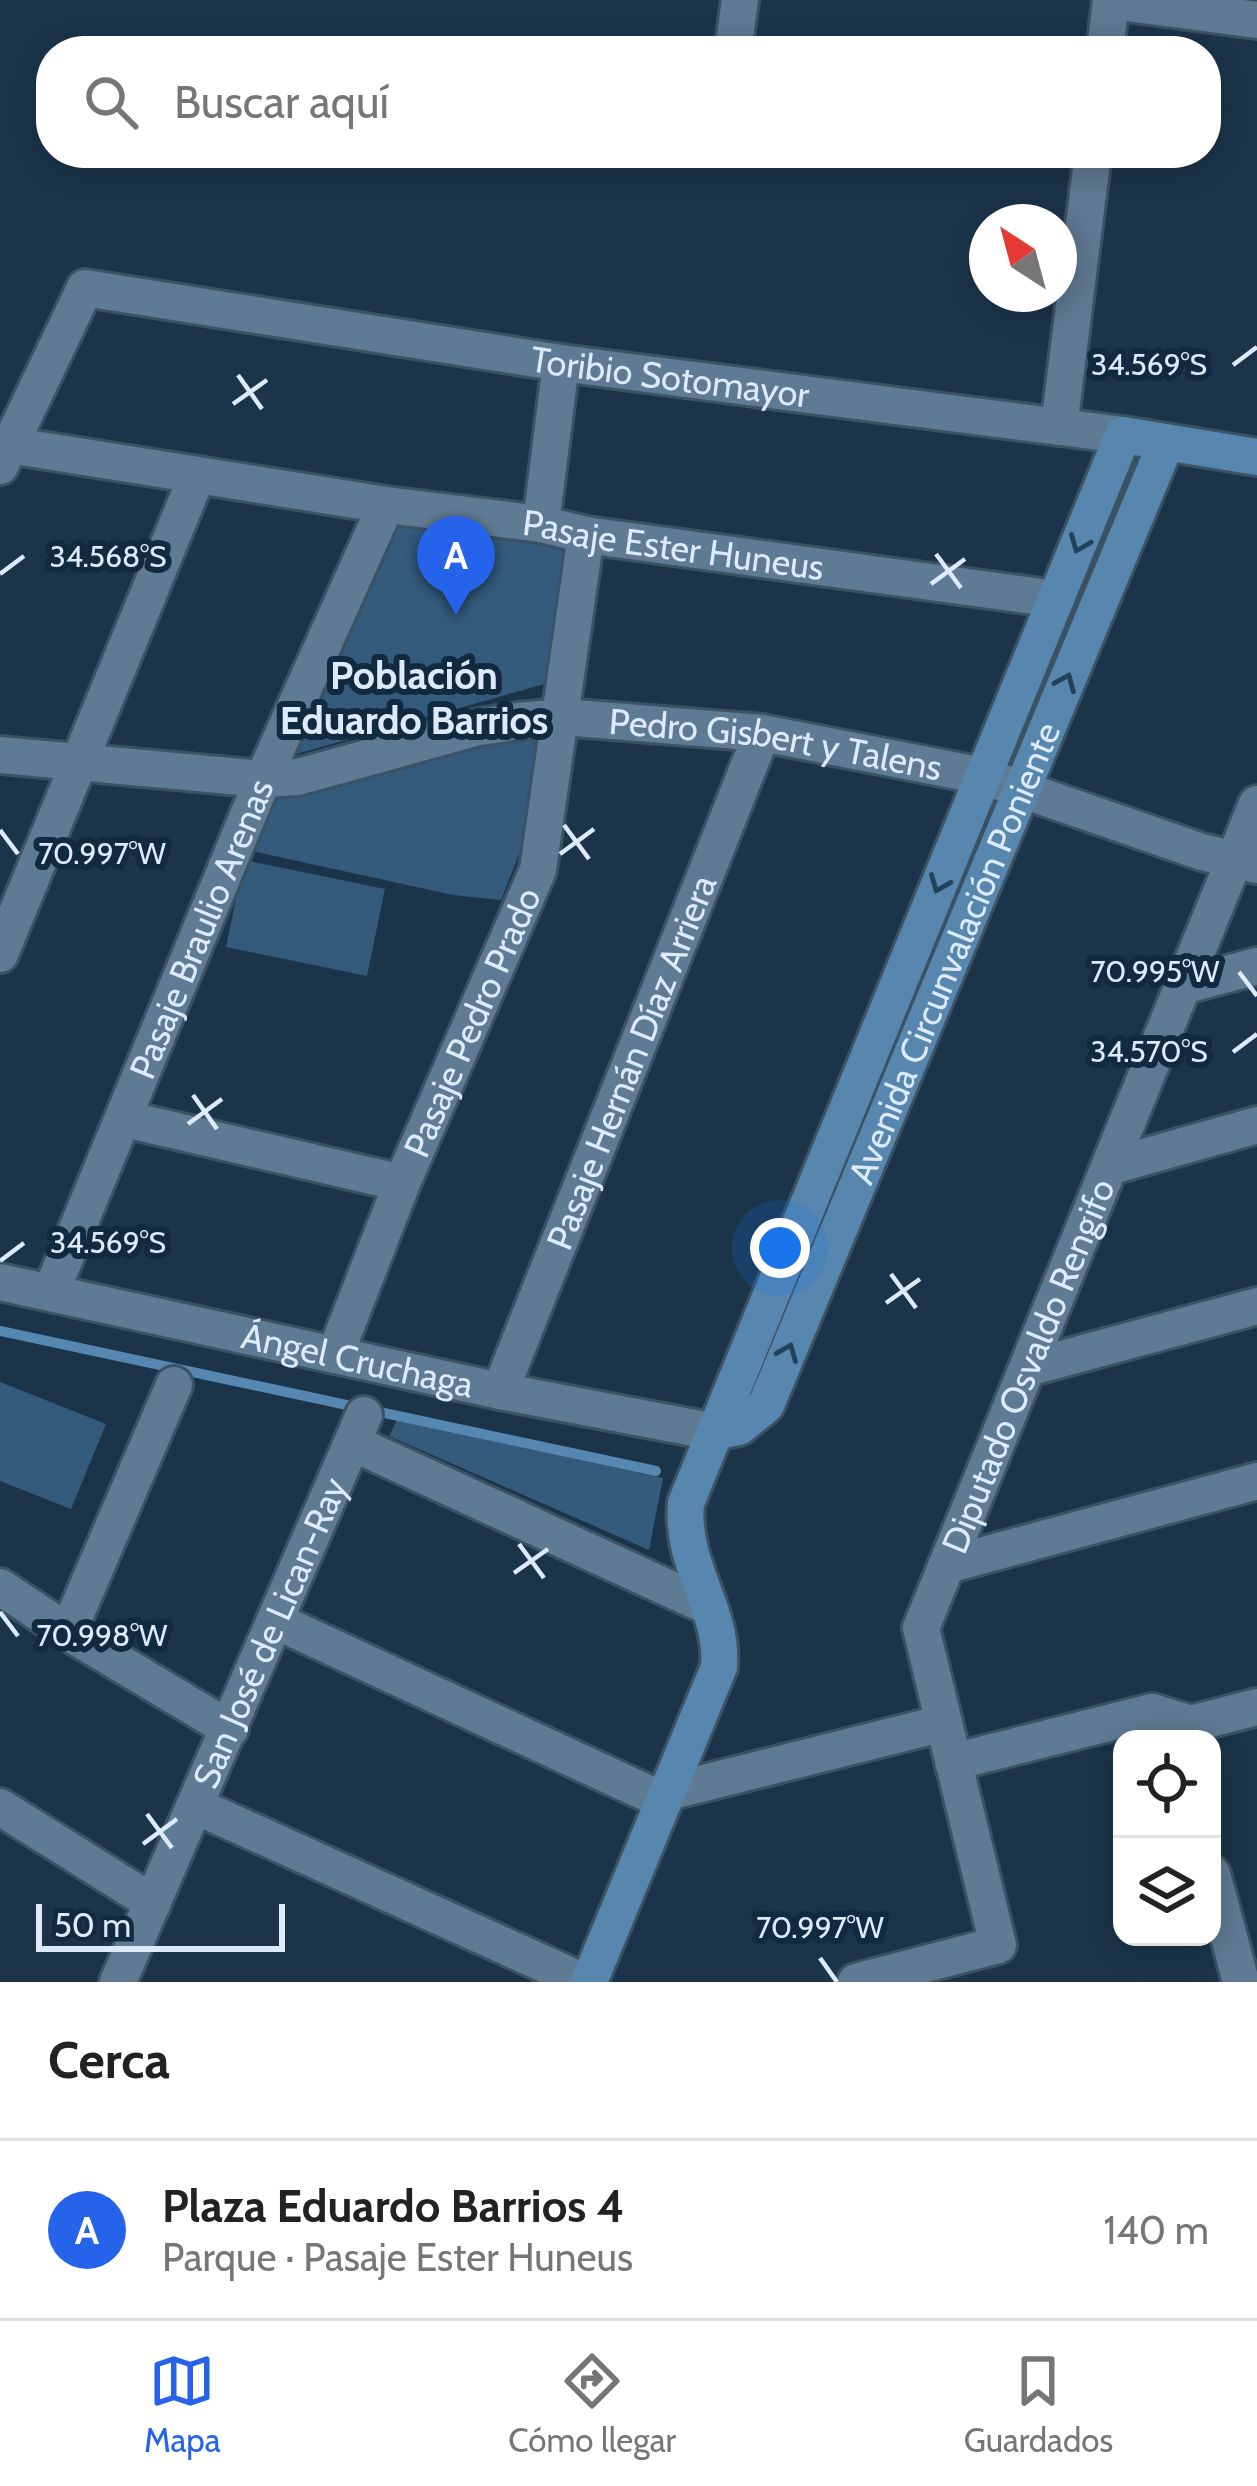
<!DOCTYPE html>
<html lang="es">
<meta charset="utf-8">
<style>
body{margin:0;font-family:Cabin,sans-serif;background:#f2f2f2;color:#222}
.controls{position:absolute;right:36px;bottom:36px;display:grid;overflow:hidden;border-radius:24px;box-shadow:0 6px 30px #0003}
.controls button{width:108px;height:108px;display:grid;place-items:center;padding:0;border:0;border-bottom:3px solid #e0e0e0;background:#fff;color:#222;font:60px sans-serif}
.compass{position:absolute;left:969px;top:204px;width:108px;height:108px;border-radius:50%;background:#fff;box-shadow:0 6px 30px #0003;rotate:324deg}
.scale{position:absolute;left:36px;bottom:30px;width:249px;box-sizing:border-box;padding-left:12px;border:6px solid #dceaf9;border-top:0;font-size:33px;line-height:42px;white-space:nowrap;color:#dceaf9;-webkit-text-stroke:9px #112a3f;paint-order:stroke}
.you{position:absolute;left:780px;top:1248px;width:42px;height:42px;margin:-30px;border:9px solid #fff;border-radius:50%;background:#1a73e8;box-shadow:0 0 0 18px #1a73e833}
.badge{display:grid;place-items:center;width:78px;height:78px;border-radius:50%;background:#2563eb;color:#fff;font-size:39px;font-weight:700}
.pin{position:absolute;translate:-50% -99px;filter:drop-shadow(0 3px 6px #0008)}
.pin::after{content:'';position:absolute;top:63px;width:42px;height:36px;background:inherit;clip-path:polygon(0 0,100% 0,50% 100%)}
.list{margin:0;padding:0;list-style:none}
h2{display:flex;justify-content:space-between;align-items:center;height:156px;margin:0;padding:0 48px;font-size:51px}
h2 small{font-size:39px;font-weight:400;color:#767676}
.list li{display:grid;grid-template-columns:78px 1fr auto;gap:36px;align-items:center;box-sizing:border-box;height:180px;padding:0 48px;border-top:3px solid #e0e0e0}
.list b{display:block;font-size:45px;white-space:nowrap}
.list p{margin:0;font-size:39px;white-space:nowrap;color:#767676}
.list em{font-size:39px;font-style:normal;color:#767676}
.icon{flex:none;width:66px;height:66px;fill:none;stroke:currentColor;stroke-width:2;stroke-linecap:round;stroke-linejoin:round}
.map{position:relative;flex:none;width:1257px;height:1982px;overflow:hidden}
.search{position:absolute;background:#fff;box-shadow:0 6px 30px #0003;left:36px;right:36px;top:36px;height:132px;display:flex;align-items:center;gap:30px;box-sizing:border-box;padding:0 42px;border-radius:48px;color:#767676;font-size:45px}
.sheet{height:336px;background:#fff}
nav{display:flex;justify-content:space-around;align-items:center;box-sizing:border-box;height:168px;border-top:3px solid #e0e0e0;background:#fff;font-size:33px;color:#767676}
nav a{display:grid;justify-items:center;gap:6px}
nav .on{color:#2563eb}
.map>svg:first-child{display:block}
.green{fill:#345a7c}
.lines{fill:none;stroke-linecap:round;stroke-linejoin:round}
.stream{stroke:#5587b1;stroke-width:10}
.street-casing{stroke:#3b5164;stroke-width:42}
.secondary-casing{stroke:#3b5164;stroke-width:42}
.street{stroke:#5f7a93;stroke-width:36}
.secondary{stroke:#5786af;stroke-width:36}
.oneway{stroke:#22415b}
.ticks{fill:none;stroke:#dceaf9;stroke-width:4.5}
.labels{text-anchor:middle;stroke-width:12;stroke-linejoin:round;paint-order:stroke}
.street-label{font-size:36px;fill:#dceaf9;stroke:#112a3f}
.neighbourhood-label{font-size:39px;font-weight:bold;fill:#dceaf9;stroke:#112a3f}
.ticks-label{font-size:30px;text-anchor:middle;fill:#dceaf9;stroke:#112a3f;stroke-width:12;stroke-linejoin:round;paint-order:stroke}
</style>
<div class="map">
<svg width="1257" height="1982" viewBox="0 0 1257 1982">
<rect width="100%" height="100%" fill="#1b344a"/>
<!-- green -->
<g class="green">
<path d="M1134,459L1137,466L1027,731L1023,732L1020,729L1127,462Z"/>
<path d="M396,520L567,547L548,683L289,756Z"/>
<path d="M539,733L530,826L501,900L453,895L247,850L274,800C364,782 449,748 539,733Z"/>
<path d="M992,809L995,813L749,1408L744,1410L988,810Z"/>
<path d="M244,860L385,889L367,976L226,947Z"/>
<path d="M0,1382L106,1424L71,1509L0,1481Z"/>
<path d="M397,1420L663,1478L649,1550L389,1436Z"/>
</g>
<g class="lines">
<!-- stream -->
<path class="stream" d="M0,1331L656,1471"/>
<defs>
<g id="street">
<path d="M1111,1L1257,20"/>
<path d="M733,51L740,0"/>
<path d="M1105,51L1111,0"/>
<path d="M1059,427L1093,153"/>
<path id="s1" d="M9,445L386,505L541,524L586,535L1056,599"/>
<path id="s2" d="M0,466L85,288L561,363L1123,435"/>
<path d="M541,524L561,363"/>
<path id="s3" d="M0,755L263,779L298,777L475,728L518,721L563,717L762,733L983,776L1202,852L1257,865"/>
<path d="M0,954L197,476"/>
<path d="M1186,985L1257,966"/>
<path d="M125,1119L402,1183"/>
<path d="M1112,1166L1257,1125"/>
<path id="s4" d="M0,1282L500,1391L715,1432"/>
<path id="s5" d="M51,1292L263,779L386,505"/>
<path id="s6" d="M335,1355L402,1183L538,870L586,535"/>
<path d="M1028,1368L1257,1306"/>
<path id="s7" d="M500,1391L762,733"/>
<path d="M353,1443L707,1606"/>
<path d="M947,1565L1257,1481"/>
<path d="M0,1587L68,1632L230,1729"/>
<path d="M276,1621L664,1801"/>
<path d="M68,1632L174,1385"/>
<path d="M953,1762L1152,1712L1191,1724L1257,1707"/>
<path d="M668,1792L944,1723"/>
<path d="M196,1806L584,1982"/>
<path d="M0,1807L153,1903"/>
<path d="M1212,1874L1241,1982"/>
<path id="s8" d="M118,1982L364,1415"/>
<path id="s9" d="M856,1982L998,1945L921,1628L1257,804"/>
</g>
<g id="secondary">
<path id="s10" d="M715,1432L739,1427L766,1405L1166,443"/>
<path d="M589,1982L719,1667C724,1609 680,1567 686,1503L1123,435L1257,457"/>
</g>
</defs>
<!-- street casing -->
<use href="#street" class="street-casing"/>
<!-- secondary casing -->
<use href="#secondary" class="secondary-casing"/>
<!-- street -->
<use href="#street" class="street"/>
<!-- secondary -->
<use href="#secondary" class="secondary"/>
</g>
<!-- one-way arrows -->
<defs><path id="oneway-chevron" d="M-2-3.5L2.5 0L-2 3.5" fill="none" stroke-width="1.6" stroke-linecap="round" stroke-linejoin="round" transform="scale(3)"/></defs>
<g class="oneway">
<use href="#oneway-chevron" transform="translate(1079 544) rotate(112)"/>
<use href="#oneway-chevron" transform="translate(1066 682) rotate(-67)"/>
<use href="#oneway-chevron" transform="translate(939 884) rotate(112)"/>
<use href="#oneway-chevron" transform="translate(788 1352) rotate(-68)"/>
</g>
<!-- ticks -->
<path class="ticks" d="M1233,365L1257,347M238,375L262,409M233,404L267,380M936,554L961,588M0,574L24,556M931,584L965,559M564,825L589,859M0,830L18,854M560,854L594,829M1239,972L1257,996M1233,1052L1257,1034M193,1095L217,1129M188,1124L222,1099M0,1261L24,1243M891,1274L916,1308M886,1303L920,1279M519,1544L544,1578M514,1573L548,1549M0,1612L18,1636M147,1814L172,1848M143,1844L177,1819M820,1958L837,1982"/>
<g class="labels">
<!-- street labels -->
<g class="street-label">
<text dy="13" stroke="none"><textPath href="#s2" startOffset="789">Toribio Sotomayor</textPath></text>
<text dy="13" stroke="none"><textPath href="#s1" startOffset="672">Pasaje Ester Huneus</textPath></text>
<text dy="13" stroke="none"><textPath href="#s3" startOffset="786">Pedro Gisbert y Talens</textPath></text>
<text dy="13" stroke="none"><textPath href="#s5" startOffset="393">Pasaje Braulio Arenas</textPath></text>
<text dy="13" stroke="none"><textPath href="#s10" startOffset="549">Avenida Circunvalación Poniente</textPath></text>
<text dy="13" stroke="none"><textPath href="#s6" startOffset="360">Pasaje Pedro Prado</textPath></text>
<text dy="13" stroke="none"><textPath href="#s7" startOffset="354">Pasaje Hernán Díaz Arriera</textPath></text>
<text dy="13" stroke="none"><textPath href="#s4" startOffset="366">Ángel Cruchaga</textPath></text>
<text dy="13" stroke="none"><textPath href="#s9" startOffset="756">Diputado Osvaldo Rengifo</textPath></text>
<text dy="13" stroke="none"><textPath href="#s8" startOffset="381">San José de Lican-Ray</textPath></text>
</g>
<!-- neighbourhood labels -->
<g class="neighbourhood-label">
<text x="414" y="689">Población<tspan x="414" dy="45">Eduardo Barrios</tspan></text>
</g>
</g>
<g class="ticks-label">
<text x="1149" y="375">34.569°S</text>
<text x="108" y="567">34.568°S</text>
<text x="102" y="864">70.997°W</text>
<text x="1155" y="982">70.995°W</text>
<text x="1149" y="1062">34.570°S</text>
<text x="108" y="1253">34.569°S</text>
<text x="102" y="1646">70.998°W</text>
<text x="820" y="1938">70.997°W</text>
</g>
</svg>
<div class="controls">
<button><svg class="icon" aria-label="locate" viewBox="0 0 24 24"><circle cx="12" cy="12" r="6"/><path d="M12 2v4M12 18v4M2 12h4M18 12h4"/></svg></button>
<button><svg class="icon" aria-label="layers" viewBox="0 0 24 24"><path d="M12 4l9 5-9 5-9-5zM3 14l9 5 9-5"/></svg></button>
</div>
<svg class="compass" viewBox="-18 -18 36 36"><path d="M0-13l5 13h-10z" fill="#e53935"/><path d="M0 13l5-13h-10z" fill="#767676"/></svg>
<div class="scale">50 m</div>
<div class="you"></div>
<div class="pin badge" style="left:456px;top:615px">A</div>
<div class="search"><svg class="icon" aria-label="search" viewBox="0 0 24 24"><circle cx="10" cy="10" r="6"/><path d="M15 15l6 6"/></svg>Buscar aquí</div>
</div>
<section class="sheet">
<h2>Cerca<small></small></h2>
<ul class="list">
<li><span class="badge">A</span><div><b>Plaza Eduardo Barrios 4</b><p>Parque · Pasaje Ester Huneus</p></div><em>140 m</em></li>
</ul>
</section>
<nav>
<a class="on"><svg class="icon" aria-label="map" viewBox="0 0 24 24"><path d="M3 6l6-2 6 2 6-2v14l-6 2-6-2-6 2zM9 4v14M15 6v14"/></svg>Mapa</a>
<a><svg class="icon" aria-label="directions" viewBox="0 0 24 24"><path d="M12 3l9 9-9 9-9-9zM9 14v-3h6M13 9l2 2-2 2"/></svg>Cómo llegar</a>
<a><svg class="icon" aria-label="saved" viewBox="0 0 24 24"><path d="M7 4h10v16l-5-4-5 4z"/></svg>Guardados</a>
</nav>
